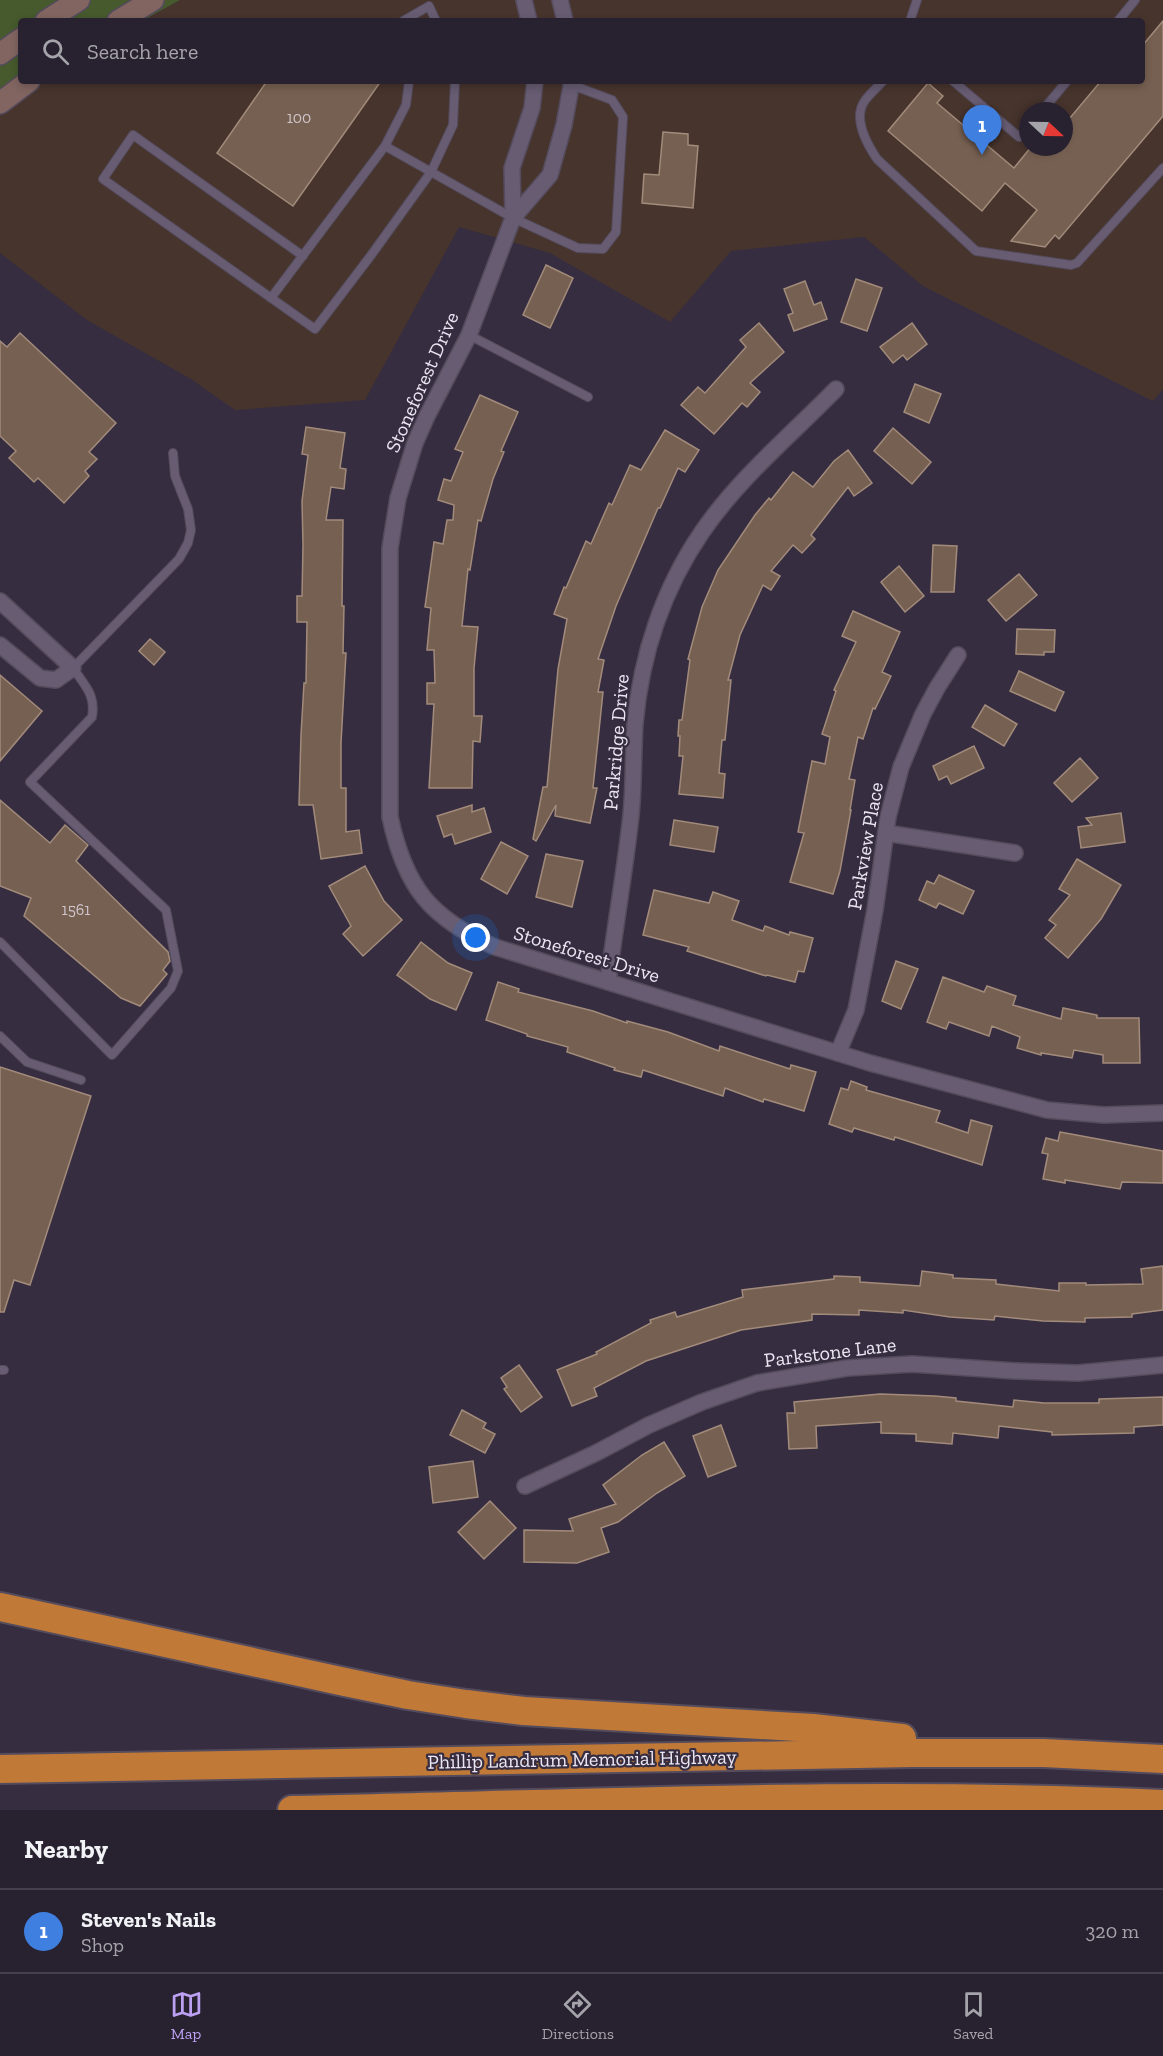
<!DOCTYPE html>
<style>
body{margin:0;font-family:"Zilla Slab",serif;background:#342f3c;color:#f1f3f6}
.compass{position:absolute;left:1019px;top:102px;width:54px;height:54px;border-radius:50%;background:#282230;box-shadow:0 3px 9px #0003;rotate:112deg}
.you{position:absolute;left:476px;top:938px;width:21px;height:21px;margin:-15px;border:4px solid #fff;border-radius:50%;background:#1a73e8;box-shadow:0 0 0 9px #1a73e833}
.badge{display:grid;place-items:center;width:39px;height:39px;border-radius:50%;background:#bca0f2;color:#fff;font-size:20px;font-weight:700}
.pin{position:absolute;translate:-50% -50px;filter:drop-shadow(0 2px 3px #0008)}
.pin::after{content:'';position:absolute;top:32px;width:21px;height:18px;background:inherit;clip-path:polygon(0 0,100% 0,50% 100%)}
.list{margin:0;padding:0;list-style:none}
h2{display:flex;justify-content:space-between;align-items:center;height:78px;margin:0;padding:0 24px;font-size:26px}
h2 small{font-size:20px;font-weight:400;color:#a5a4ab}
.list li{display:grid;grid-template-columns:39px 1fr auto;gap:18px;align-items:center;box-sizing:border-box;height:84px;padding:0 24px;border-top:2px solid #443f4c}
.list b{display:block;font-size:22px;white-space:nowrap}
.list p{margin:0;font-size:20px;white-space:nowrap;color:#a5a4ab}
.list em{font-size:20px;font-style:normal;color:#a5a4ab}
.icon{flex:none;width:33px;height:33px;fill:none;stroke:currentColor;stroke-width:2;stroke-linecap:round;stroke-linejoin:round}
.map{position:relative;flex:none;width:1163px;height:1810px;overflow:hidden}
.search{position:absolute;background:#282230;box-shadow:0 3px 9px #0003;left:18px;right:18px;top:18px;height:66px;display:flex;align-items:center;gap:15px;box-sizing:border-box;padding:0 21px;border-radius:6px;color:#a5a4ab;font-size:22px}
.sheet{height:162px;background:#282230}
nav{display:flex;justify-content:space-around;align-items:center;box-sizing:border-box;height:84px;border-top:2px solid #443f4c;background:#282230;font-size:16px;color:#a5a4ab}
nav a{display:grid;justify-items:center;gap:3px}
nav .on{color:#bca0f2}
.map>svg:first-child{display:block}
.commercial{fill:#47342d;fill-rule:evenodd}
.green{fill:#465a2d}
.building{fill:#766051;stroke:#a28b7b;stroke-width:1.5}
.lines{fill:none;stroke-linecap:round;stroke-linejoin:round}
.lane-casing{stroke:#544b5c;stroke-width:10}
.street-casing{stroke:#544b5c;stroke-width:18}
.secondary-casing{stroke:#544b5c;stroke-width:24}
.highway-casing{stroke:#544b5c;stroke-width:32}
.lane{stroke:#675c72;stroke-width:8}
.street{stroke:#675c72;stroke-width:15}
.secondary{stroke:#826561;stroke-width:21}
.highway{stroke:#c17938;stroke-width:28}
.labels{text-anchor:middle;stroke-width:4.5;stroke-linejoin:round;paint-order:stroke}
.number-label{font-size:16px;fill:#cec4ca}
.street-label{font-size:20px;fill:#ece6f2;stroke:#362d40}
</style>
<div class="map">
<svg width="1163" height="1810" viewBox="0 0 1163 1810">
<rect width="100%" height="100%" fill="#362d40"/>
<!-- commercial -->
<path class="commercial" d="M180,0H1163V389L1153,401L923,286L864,237L731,251L670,322L550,253L459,227L365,400L235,410L191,379L87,320L0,253V100L35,81H1142V21H142ZM1028,111H1064V147H1028Z"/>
<!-- green -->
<path class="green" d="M0,0H180L142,21H21V81L0,100Z"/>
<!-- building -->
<g class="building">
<path d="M1163,21V116L1059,239L1055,235L1045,247L1011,241L1037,210L1005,183L982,211L888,131L928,83L943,96L937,103L1014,168L1031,147L1039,154L1045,147H1064V125L1101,81H1142V46Z"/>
<path d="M267,81H381L293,206L217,153Z"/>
<path d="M663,132L688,134V145L698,146L693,208L642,203L644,174L659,175Z"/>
<path d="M546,265L573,278L550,328L523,315Z"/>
<path d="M856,279L882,288L867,331L841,322Z"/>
<path d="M805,281L814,305L821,302L827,319L794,331L788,315L793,313L784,289Z"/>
<path d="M759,323L784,352L750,383L760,392L747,407L742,403L714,434L681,405L698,387L705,393L746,347L740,340Z"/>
<path d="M912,323L927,344L907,360L903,355L893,363L880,347Z"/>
<path d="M20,333L116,423L89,452L97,459L85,471L89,476L64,503L38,478L34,482L9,458L16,451L0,436V341L7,347Z"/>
<path d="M915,384L941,394L929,423L904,412Z"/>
<path d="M480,395L518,412L501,451L504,452L493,479L481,521L478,520L470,570L468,569L462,626L478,627L474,668V716H482L480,742L473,741L472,788H429L434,704H427V683H435L434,650H427L431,608L425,607L434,542L443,544L447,520H453L454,505L438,500L444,479L451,481L463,452L455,449Z"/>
<path d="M306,427L345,433L340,468L346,469L344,489L331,487L326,520H343L342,606H344L343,653H346L341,743V788H346V832L359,830L362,853L321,859L313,805H299L301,735L304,683H306L307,622H297V596H302L303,545L302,501L308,455L302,454Z"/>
<path d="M893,428L931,462L912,484L874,451Z"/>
<path d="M665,430L699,450L685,472L678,468L660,508H658L616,606L598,659L604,660L598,692H603L593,788H597L590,823L555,816L556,805L536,841L533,839L543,787H547L558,669L567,619L554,614L564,587L566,588L586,541L591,544L609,503L612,505L630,465L641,470Z"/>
<path d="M848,450L872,483L854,496L848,487L811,535L815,539L802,553L793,545L771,571L780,576L771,590L763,585L740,635L728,680H731L725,740H722L719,773L725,774L723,798L679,794L683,756H679L680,736H678L679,720H682L690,660L688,659L702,607L718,570L755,515L769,498L771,500L793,472L813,487L834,461Z"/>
<path d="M933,545L957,546L954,592H931Z"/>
<path d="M899,566L924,596L905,612L881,582Z"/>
<path d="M1019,574L1037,595L1006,621L988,600Z"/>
<path d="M853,611L900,632L882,672L891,676L875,709L873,708L863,739L858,737L849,779L855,780L850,810H851L840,871L833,894L790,882L804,833L798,832L812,761L825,764L830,737L822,734L836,691L834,690L856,642L842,636Z"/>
<path d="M1017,629L1055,630L1054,652H1044V655L1016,654Z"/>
<path d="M150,639L165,652L154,665L139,651Z"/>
<path d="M1019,671L1064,692L1055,711L1010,691Z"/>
<path d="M0,675L42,711L0,761Z"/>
<path d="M985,705L1017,724L1004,746L972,727Z"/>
<path d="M974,746L984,768L951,784L947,776L939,780L933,766Z"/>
<path d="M1080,758L1098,778L1072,802L1054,783Z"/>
<path d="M0,800L50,843L65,825L88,845L76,861L168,952L170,961L163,970L167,974L140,1006L121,998L24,916L31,898L0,886Z"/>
<path d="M472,805V812L484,808L491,832L455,844L452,834L444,837L437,816Z"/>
<path d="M1121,813L1125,842L1081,848L1078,827L1092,825L1086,818Z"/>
<path d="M674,820L718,827L714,852L670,845Z"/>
<path d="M501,842L528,856L507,894L481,879Z"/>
<path d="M546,854L583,861L572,907L536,897Z"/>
<path d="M1077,859L1121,885L1101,919L1068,958L1045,938L1056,925L1049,920L1070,895L1059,889Z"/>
<path d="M365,866L384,901L402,920L363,956L343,934L351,926L329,886Z"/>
<path d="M939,875L974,891L963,914L939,903L936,908L919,900L927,881L934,884Z"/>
<path d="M654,890L709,903L713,892L739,901L732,920L763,931L765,926L789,935L790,932L813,938L804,972L798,971L795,982L767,975L766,976L687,951L689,947L643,935Z"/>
<path d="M421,942L448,963L472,973L456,1010L430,999L397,975Z"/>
<path d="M896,961L918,969L901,1009L882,1001Z"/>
<path d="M943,977L984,992L987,986L1016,996L1013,1005L1061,1019L1063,1008L1097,1015V1018H1139L1140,1063H1103V1055L1074,1050L1072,1058L1041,1053V1055L1017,1048L1020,1037L992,1026L989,1036L949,1022L946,1029L927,1022Z"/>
<path d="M498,982L519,989L518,992L593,1011L627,1023V1021L668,1032L719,1051L720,1046L790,1069L791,1065L816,1072L804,1111L764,1099L763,1102L725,1088L723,1096L643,1070L641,1077L614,1070L615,1068L567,1052L568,1047L527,1036V1034L486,1020Z"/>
<path d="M0,1067L91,1096L30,1285L14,1280L4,1312H0Z"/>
<path d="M851,1081L867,1087L866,1090L940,1111L936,1122L968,1133L971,1120L992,1126L982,1165L895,1137L894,1140L854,1128L852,1132L829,1124L841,1088L848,1090Z"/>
<path d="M1060,1132L1163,1151V1183L1122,1182L1120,1189L1065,1180V1183L1043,1179L1048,1154L1042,1153L1046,1138L1058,1141Z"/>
<path d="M1163,1266V1310L1132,1314V1317L1085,1318V1322L1043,1321L995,1316L994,1320L950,1317L903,1310V1313L859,1310V1315L812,1314V1320L741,1330L646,1361L594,1388L597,1396L572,1406L557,1370L597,1354L596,1352L651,1323L650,1320L675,1312L677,1317L743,1297L742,1290L834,1279V1276L860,1277V1282L920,1286L922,1271L953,1275V1278L996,1280V1284L1059,1291V1283H1086V1285L1143,1284L1141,1269Z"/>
<path d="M519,1365L542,1397L521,1412L504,1389L507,1387L501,1378Z"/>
<path d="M880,1394L935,1396L956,1398V1401L1013,1407L1014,1400L1044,1403H1099V1399L1163,1397V1425L1134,1427V1433L1052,1435V1432L999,1426L998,1438L953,1433L952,1444L916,1441V1434L881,1433V1422L816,1426L817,1448L789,1449L787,1413H795L794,1402Z"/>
<path d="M462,1410L486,1423L483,1428L495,1434L485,1453L450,1435Z"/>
<path d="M721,1425L736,1466L708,1477L693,1436Z"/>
<path d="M664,1442L685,1476L657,1493L618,1522L601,1528L609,1552L577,1563L524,1562V1530L573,1531L569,1519L616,1504L603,1485L642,1455Z"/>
<path d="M473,1461L478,1497L433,1503L429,1467Z"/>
<path d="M490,1501L516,1528L484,1559L458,1532Z"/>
</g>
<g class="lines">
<defs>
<g id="lane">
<path d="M403,21L429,6L436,21"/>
<path d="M910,21L917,0"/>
<path d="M1118,21L1135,0"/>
<path d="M883,81C877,88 869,94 864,102C853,119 867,144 877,159L976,251L1071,265L1077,263L1163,168"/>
<path d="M953,81L1019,137L1028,127"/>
<path d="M1042,111L1067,81"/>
<path d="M385,146L513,218L578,248L603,249L616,232L623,117L612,100L572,85"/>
<path d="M303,256L133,135L103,179L315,329L372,254L431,172L453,125L455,81"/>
<path d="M271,298L385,146L406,105L409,81"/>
<path d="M469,335L588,397"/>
<path d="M0,942L112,1055L171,988L178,971L166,910L30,782L92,717C96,695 85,686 73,668L179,559L188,543L191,530L188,509L175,476L173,453"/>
<path d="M0,1036L27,1062L81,1080"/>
<path d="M0,1370H4"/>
</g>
<g id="street">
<path d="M524,0L529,21"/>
<path d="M560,0L565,21"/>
<path d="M572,81L564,125L550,175L513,218L469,335L427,416L415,443L398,498L390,548V817C405,887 430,918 495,947L870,1063L1047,1110L1104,1115L1163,1113"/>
<path d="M513,218L512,168L532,108L535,81"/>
<path d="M0,601L73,668L56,680L40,678L0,645"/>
<path d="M886,833L1015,853"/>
<path d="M608,982C615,926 625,871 631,815C634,785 633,754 635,724C641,656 663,589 702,532C739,478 790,436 836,389"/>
<path d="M838,1053L856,1010L875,910L888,817L901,767L923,714L937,688L958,655"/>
<path d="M525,1486L596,1453L649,1425L702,1402L757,1383L847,1368L912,1364L1015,1371L1078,1373L1163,1365"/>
</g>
<g id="secondary">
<path d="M46,21L79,0"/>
<path d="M118,21L153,0"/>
<path d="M0,54L21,39"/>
<path d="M0,103L29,81"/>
</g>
<g id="highway">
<path d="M0,1607L345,1682L408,1695L466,1704L524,1711L813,1728L902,1738"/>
<path d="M0,1769L912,1753H1044L1163,1759"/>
<path d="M292,1810C582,1804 873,1790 1163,1804"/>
</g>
</defs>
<!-- lane casing -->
<use href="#lane" class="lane-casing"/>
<!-- street casing -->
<use href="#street" class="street-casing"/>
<!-- secondary casing -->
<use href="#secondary" class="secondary-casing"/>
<!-- highway casing -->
<use href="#highway" class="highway-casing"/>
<!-- lane -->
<use href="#lane" class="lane"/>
<!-- street -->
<use href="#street" class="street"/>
<!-- secondary -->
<use href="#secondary" class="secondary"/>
<!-- highway -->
<use href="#highway" class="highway"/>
</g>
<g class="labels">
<!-- number labels -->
<g class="number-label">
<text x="299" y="123">100</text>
<text x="76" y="915">1561</text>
</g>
<!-- street labels -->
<g class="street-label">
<text transform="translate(422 382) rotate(-66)" y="7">Stoneforest Drive</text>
<text transform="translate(616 742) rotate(-85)" y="7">Parkridge Drive</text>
<text transform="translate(865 846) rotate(-80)" y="7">Parkview Place</text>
<text transform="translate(587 954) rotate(17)" y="7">Stoneforest Drive</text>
<text transform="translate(830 1352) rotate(-7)" y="7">Parkstone Lane</text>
<text transform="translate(582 1759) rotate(-1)" y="7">Phillip Landrum Memorial Highway</text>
</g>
</g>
</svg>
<svg class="compass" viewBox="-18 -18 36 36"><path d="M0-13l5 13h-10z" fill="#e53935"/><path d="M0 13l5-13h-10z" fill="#a5a4ab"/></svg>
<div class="you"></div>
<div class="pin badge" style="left:982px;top:155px;background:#3f7fe0">1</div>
<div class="search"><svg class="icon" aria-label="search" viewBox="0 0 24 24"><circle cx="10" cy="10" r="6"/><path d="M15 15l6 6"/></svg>Search here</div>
</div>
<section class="sheet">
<h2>Nearby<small></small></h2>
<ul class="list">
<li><span class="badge" style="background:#3f7fe0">1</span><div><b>Steven's Nails</b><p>Shop</p></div><em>320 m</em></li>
</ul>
</section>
<nav>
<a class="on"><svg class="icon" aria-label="map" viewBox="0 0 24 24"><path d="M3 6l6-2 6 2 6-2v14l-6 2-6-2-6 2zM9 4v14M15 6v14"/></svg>Map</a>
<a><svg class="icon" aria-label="directions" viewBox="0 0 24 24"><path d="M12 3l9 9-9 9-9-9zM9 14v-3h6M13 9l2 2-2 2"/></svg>Directions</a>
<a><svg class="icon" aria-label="saved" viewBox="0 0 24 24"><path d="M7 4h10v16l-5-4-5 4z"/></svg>Saved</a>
</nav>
